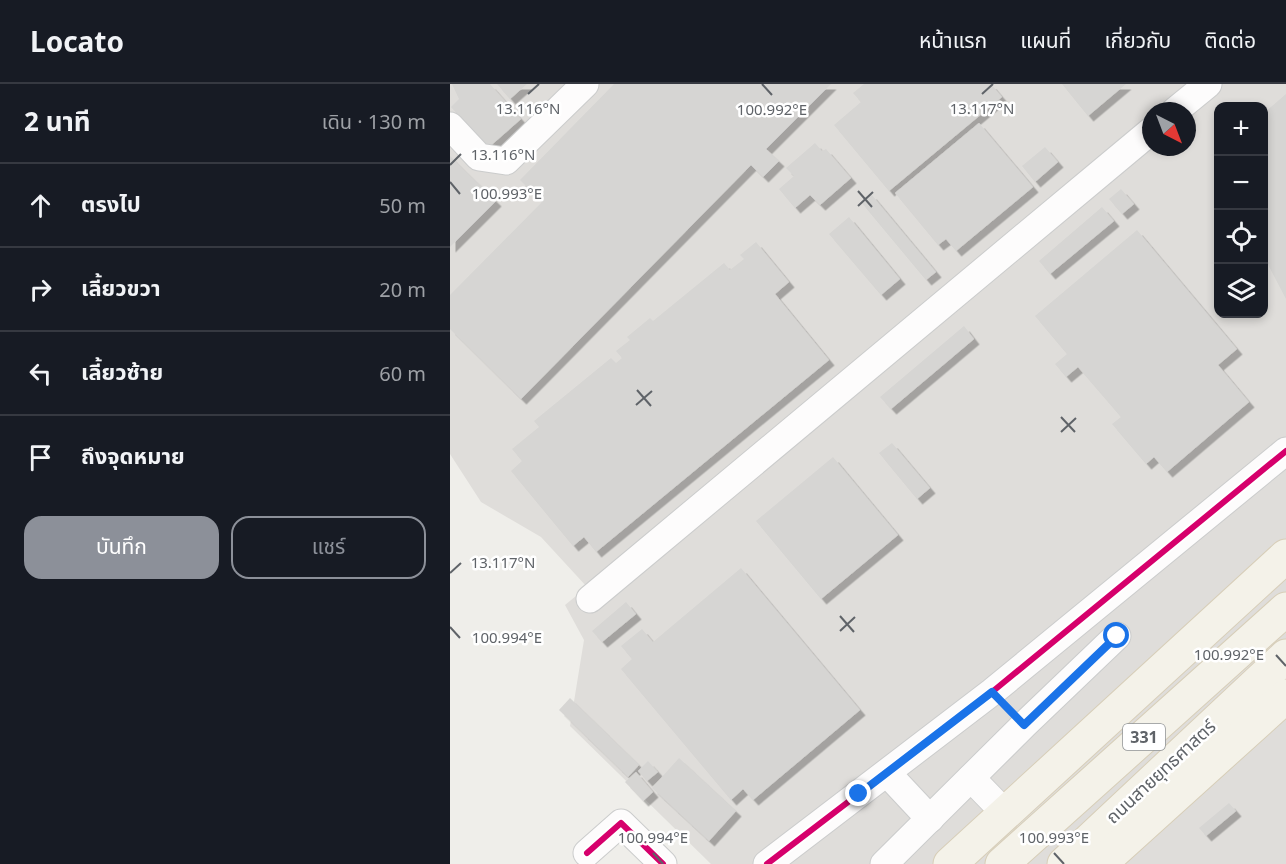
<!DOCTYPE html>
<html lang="th">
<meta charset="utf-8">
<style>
body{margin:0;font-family:"Noto Sans","Noto Sans Thai",sans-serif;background:#242831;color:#f1f3f6}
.controls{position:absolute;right:18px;top:18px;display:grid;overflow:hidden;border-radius:12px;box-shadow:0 3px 9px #0003}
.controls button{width:54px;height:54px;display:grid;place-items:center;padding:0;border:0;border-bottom:2px solid #363941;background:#171b24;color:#f1f3f6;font:30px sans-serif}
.compass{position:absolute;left:692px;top:18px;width:54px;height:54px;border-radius:50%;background:#171b24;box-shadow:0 3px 9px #0003;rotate:138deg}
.stop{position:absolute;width:18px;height:18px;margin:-14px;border:4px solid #1a73e8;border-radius:50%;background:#fff}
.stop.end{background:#1a73e8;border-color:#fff;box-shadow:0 2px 6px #0008}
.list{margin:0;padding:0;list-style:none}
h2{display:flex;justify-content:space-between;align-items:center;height:78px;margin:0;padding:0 24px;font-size:26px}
h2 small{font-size:20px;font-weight:400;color:#9ea1a6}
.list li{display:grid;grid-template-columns:39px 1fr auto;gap:18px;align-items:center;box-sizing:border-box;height:84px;padding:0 24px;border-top:2px solid #363941}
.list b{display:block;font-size:22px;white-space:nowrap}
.list em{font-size:20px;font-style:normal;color:#9ea1a6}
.actions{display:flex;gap:12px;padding:18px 24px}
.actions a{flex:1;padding:14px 0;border:2px solid #8c9099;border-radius:18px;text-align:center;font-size:21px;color:#8c9099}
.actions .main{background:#8c9099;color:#fff}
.icon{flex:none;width:33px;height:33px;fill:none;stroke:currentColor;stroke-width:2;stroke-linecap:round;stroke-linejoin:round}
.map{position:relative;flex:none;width:836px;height:780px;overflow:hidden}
header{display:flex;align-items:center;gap:36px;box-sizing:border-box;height:84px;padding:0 30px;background:#171b24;border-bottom:2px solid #363941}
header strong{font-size:28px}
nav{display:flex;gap:33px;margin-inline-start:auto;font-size:21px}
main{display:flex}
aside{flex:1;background:#171b24}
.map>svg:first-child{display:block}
.industrial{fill:#dfddda;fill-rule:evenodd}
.building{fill:#d6d5d3;filter:url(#shadow)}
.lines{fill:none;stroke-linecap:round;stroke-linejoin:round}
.minor-casing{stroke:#cbcccc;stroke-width:29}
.major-casing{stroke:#d7ceb8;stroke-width:35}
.minor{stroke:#fdfcfc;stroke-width:27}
.major{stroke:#f4f2e9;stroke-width:33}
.cycleway-casing{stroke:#fff;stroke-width:10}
.cycleway{stroke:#d6006c;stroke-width:6}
.route{stroke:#1a73e8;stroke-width:8}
.ticks{fill:none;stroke:#5f6368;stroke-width:2}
.labels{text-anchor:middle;stroke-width:5;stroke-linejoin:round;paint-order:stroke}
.shield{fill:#fff;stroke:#8f9295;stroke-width:1.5}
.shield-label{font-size:16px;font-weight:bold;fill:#5f6368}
.street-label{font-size:18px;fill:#5f6368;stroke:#fff}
.ticks-label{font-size:15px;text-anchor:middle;fill:#5f6368;stroke:#fff;stroke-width:5;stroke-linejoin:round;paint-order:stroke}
</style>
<header>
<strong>Locato</strong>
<nav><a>หน้าแรก</a><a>แผนที่</a><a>เกี่ยวกับ</a><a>ติดต่อ</a></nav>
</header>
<main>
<aside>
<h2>2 นาที<small>เดิน · 130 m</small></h2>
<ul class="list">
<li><svg class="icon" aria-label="ahead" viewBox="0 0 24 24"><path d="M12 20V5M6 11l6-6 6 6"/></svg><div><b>ตรงไป</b></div><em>50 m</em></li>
<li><svg class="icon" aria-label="right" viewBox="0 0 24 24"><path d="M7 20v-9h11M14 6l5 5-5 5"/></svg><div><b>เลี้ยวขวา</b></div><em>20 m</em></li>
<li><svg class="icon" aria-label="left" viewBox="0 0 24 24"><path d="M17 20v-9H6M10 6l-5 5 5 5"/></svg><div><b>เลี้ยวซ้าย</b></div><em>60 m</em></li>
<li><svg class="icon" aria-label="arrive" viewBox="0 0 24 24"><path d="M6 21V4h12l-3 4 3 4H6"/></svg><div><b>ถึงจุดหมาย</b></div></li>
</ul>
<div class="actions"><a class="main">บันทึก</a><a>แชร์</a></div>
</aside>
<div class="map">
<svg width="836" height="780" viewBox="0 0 836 780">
<defs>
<filter id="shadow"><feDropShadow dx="5.5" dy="5.5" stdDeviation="0" flood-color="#0004"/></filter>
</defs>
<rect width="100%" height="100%" fill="#efeeea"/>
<!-- industrial -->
<path class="industrial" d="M0,0H836V780H261L120,642L134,556L115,521L137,503L91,453L31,418L0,370ZM768,22H814V230H768ZM701,27H737V63H701Z"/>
<!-- building -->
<g class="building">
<path d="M2,0H40L71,35L38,64L1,23L9,15Z"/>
<path d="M47,0H77L60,15Z"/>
<path d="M164,0H381L316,65L329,77L313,93L301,81L71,315L0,245V211L92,118L70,96Z"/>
<path d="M414,0H541L552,13L439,107L384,41L411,18L403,9Z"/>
<path d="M612,0H676L638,32Z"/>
<path d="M836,10V215L814,173V29Z"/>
<path d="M529,39L583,103L506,167L496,155L488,161L445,109Z"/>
<path d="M365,59L372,67L376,65L401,94L370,121L360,111L345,124L329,105L344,92L336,84Z"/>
<path d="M595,63L608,78L585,98L572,82Z"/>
<path d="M0,72L46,117L0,163Z"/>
<path d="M671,105L684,120L672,130L659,115Z"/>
<path d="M421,110L486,188L476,196L411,118Z"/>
<path d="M652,123L664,137L600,190L589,177Z"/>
<path d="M399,133L450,195L431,211L379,150Z"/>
<path d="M687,146L787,265L768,281L799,318L717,388L704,373L696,380L662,340L671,333L628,283L616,293L605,280L617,270L585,232Z"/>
<path d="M306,158L339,198L325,210L379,276L146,468L134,453L123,462L61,387L72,377L62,365L89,343L84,337L161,274L166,279L172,274L166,267L180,256L177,253L200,234L203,237L274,179L280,186L294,175L290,171Z"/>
<path d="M514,242L524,255L441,325L430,313Z"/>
<path d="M442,359L480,404L467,415L429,369Z"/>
<path d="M383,373L448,451L371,515L306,437Z"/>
<path d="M291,484L410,626L303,716L293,705L281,716L171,585L182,575L171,562L192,545L203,558Z"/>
<path d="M176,518L186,530L152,558L142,547Z"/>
<path d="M120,614L189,681L178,693L109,626Z"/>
<path d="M229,674L286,727L259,757L202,704Z"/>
<path d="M198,677L208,688L197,697L188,687Z"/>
<path d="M186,688L203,708L193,717L175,698Z"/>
<path d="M779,719L786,727L756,752L749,744Z"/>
</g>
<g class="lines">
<defs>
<g id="minor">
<path d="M725,27L758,0"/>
<path d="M0,42L29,73L56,77L135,0"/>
<path d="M140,515L701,47"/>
<path d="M437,689L480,735"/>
<path d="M521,694L555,729"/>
<path d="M137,769L171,739L213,780"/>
<path d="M317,780L542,608L836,367"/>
<path d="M434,780L574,641L667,552"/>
</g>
<g id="major">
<path d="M500,780L836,472"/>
<path d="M552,780L836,525"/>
<path d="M614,780L836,572"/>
<path d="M650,780L836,612"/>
</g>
</defs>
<!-- minor casing -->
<use href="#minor" class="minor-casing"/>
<!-- major casing -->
<use href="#major" class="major-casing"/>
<!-- minor -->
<use href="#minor" class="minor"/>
<!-- major -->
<use href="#major" class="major"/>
<defs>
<g id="cycleway">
<path d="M137,769L171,739L213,780"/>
<path d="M317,780L542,608L836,367"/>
</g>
</defs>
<!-- cycleway casing -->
<use href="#cycleway" class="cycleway-casing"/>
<!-- cycleway -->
<use href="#cycleway" class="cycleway"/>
</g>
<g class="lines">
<!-- route -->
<path class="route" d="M409,710L542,608L574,641L667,552"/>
</g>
<!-- ticks -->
<path class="ticks" d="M312,0L322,11M78,10L89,0M532,10L543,0M0,81L11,70M0,98L10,110M408,107L422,123M408,122L423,108M187,306L201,322M186,321L202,307M611,333L625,348M611,348L626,334M0,489L11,479M390,532L404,548M0,543L10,554M390,547L405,533M826,571L836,582M203,769L213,780M604,769L614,780"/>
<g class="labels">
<!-- shield labels -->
<rect class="shield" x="673" y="640" width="42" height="26" rx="4.5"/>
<g class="shield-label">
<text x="694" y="659">331</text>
</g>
<!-- street labels -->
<g class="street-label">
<text transform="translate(711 688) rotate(-43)" y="6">ถนนสายยุทธศาสตร์</text>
</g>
</g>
<g class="ticks-label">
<text x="78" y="30">13.116°N</text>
<text x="532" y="30">13.117°N</text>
<text x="322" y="31">100.992°E</text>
<text x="53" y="76">13.116°N</text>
<text x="57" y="115">100.993°E</text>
<text x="53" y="484">13.117°N</text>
<text x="57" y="559">100.994°E</text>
<text x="779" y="576">100.992°E</text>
<text x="203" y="759">100.994°E</text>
<text x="604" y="759">100.993°E</text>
</g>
</svg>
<div class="controls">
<button>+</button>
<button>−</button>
<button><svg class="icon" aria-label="locate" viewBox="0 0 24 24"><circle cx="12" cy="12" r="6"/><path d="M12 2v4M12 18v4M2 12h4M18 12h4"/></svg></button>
<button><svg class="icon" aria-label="layers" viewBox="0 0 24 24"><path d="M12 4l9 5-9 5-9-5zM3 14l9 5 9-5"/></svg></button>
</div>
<svg class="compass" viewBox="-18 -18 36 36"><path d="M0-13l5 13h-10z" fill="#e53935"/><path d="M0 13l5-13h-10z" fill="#9ea1a6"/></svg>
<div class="stop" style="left:667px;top:552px"></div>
<div class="stop end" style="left:409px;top:710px"></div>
</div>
</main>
